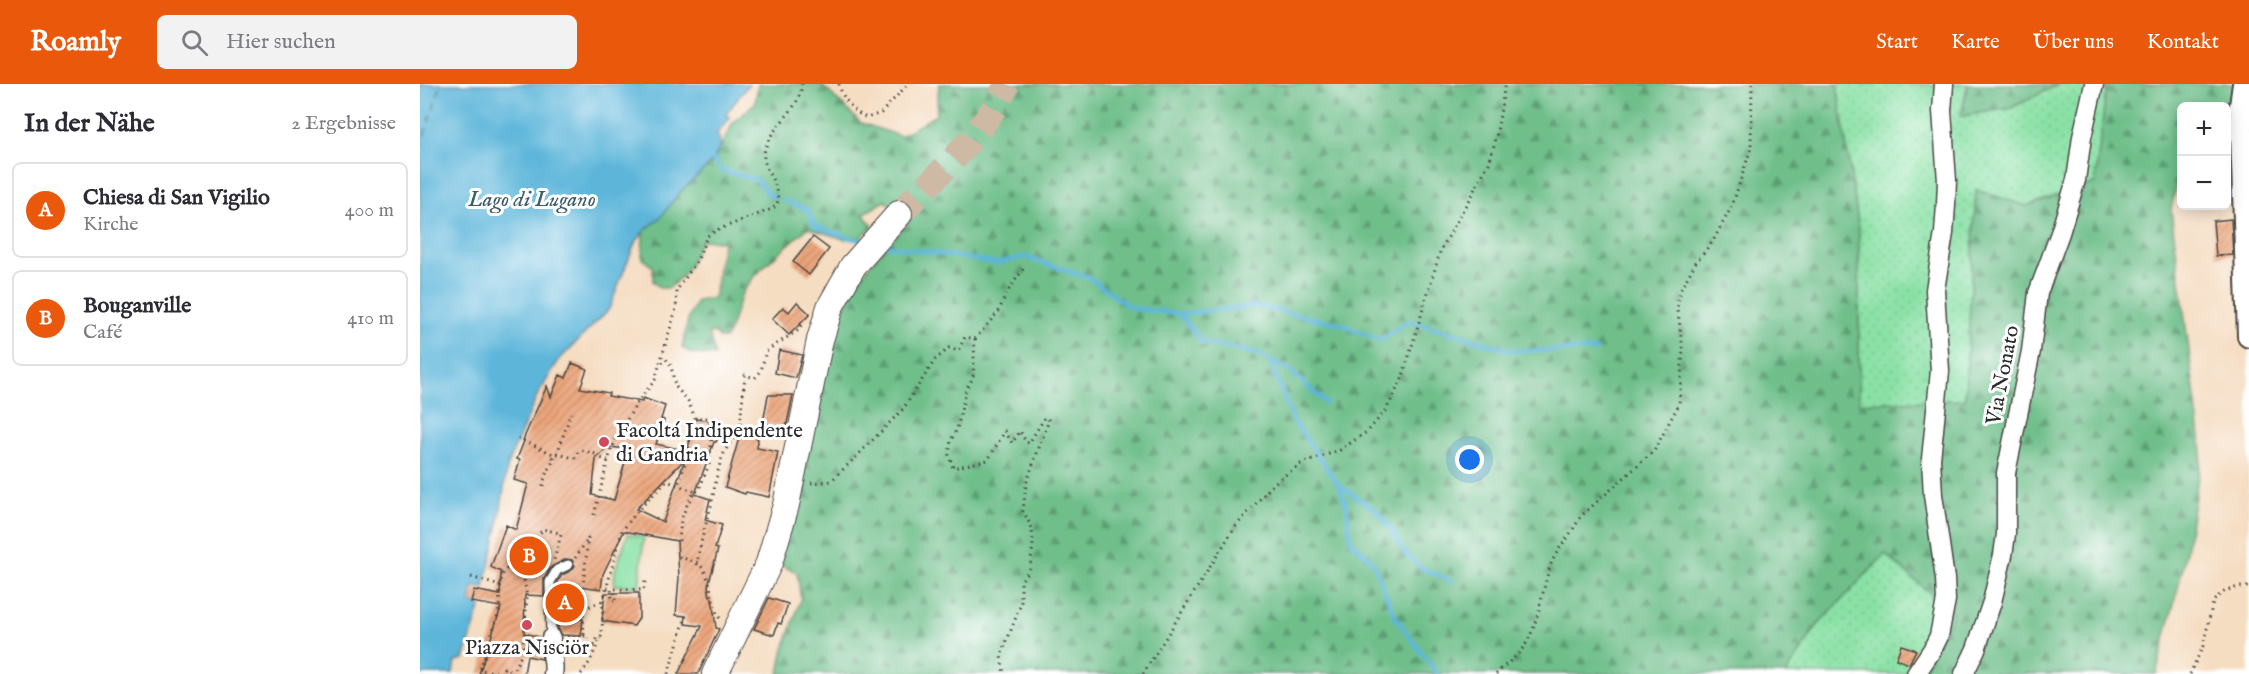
<!DOCTYPE html>
<html lang="de">
<meta charset="utf-8">
<style>
body{margin:0;font-family:"IM FELL English",serif;background:#f2f2f3;color:#2b2b33}
.controls{position:absolute;right:18px;top:18px;display:grid;overflow:hidden;border-radius:9px;box-shadow:0 3px 15px #0003}
.controls button{width:54px;height:54px;display:grid;place-items:center;padding:0;border:0;border-bottom:2px solid #e1e1e2;background:#fff;color:#2b2b33;font:30px sans-serif}
.you{position:absolute;left:1050px;top:376px;width:21px;height:21px;margin:-15px;border:4px solid #fff;border-radius:50%;background:#1a73e8;box-shadow:0 0 0 9px #1a73e833}
.badge{display:grid;place-items:center;width:39px;height:39px;border-radius:50%;background:#ea580c;color:#fff;font-size:20px;font-weight:700}
.pin{position:absolute;translate:-50% -50%;border:3px solid #fff;box-shadow:0 2px 6px #0006}
.list{margin:0;padding:0;list-style:none}
h2{display:flex;justify-content:space-between;align-items:center;height:78px;margin:0;padding:0 24px;font-size:26px}
h2 small{font-size:20px;font-weight:400;color:#7c7c81}
.list li{display:grid;grid-template-columns:39px 1fr auto;gap:18px;align-items:center;box-sizing:border-box;height:96px;margin:0 12px 12px;padding:0 12px;border:2px solid #e1e1e2;border-radius:9px}
.list b{display:block;font-size:22px;white-space:nowrap}
.list p{margin:0;font-size:20px;white-space:nowrap;color:#7c7c81}
.list em{font-size:20px;font-style:normal;color:#7c7c81}
.icon{flex:none;width:33px;height:33px;fill:none;stroke:currentColor;stroke-width:2;stroke-linecap:round;stroke-linejoin:round}
.map{position:relative;flex:none;width:1829px;height:590px;overflow:hidden}
header{display:flex;align-items:center;gap:36px;box-sizing:border-box;height:84px;padding:0 30px;background:#ea580c;color:#fff}
header strong{font-size:28px}
nav{display:flex;gap:33px;margin-inline-start:auto;font-size:21px}
.search{width:420px;height:54px;background:#f2f2f3;display:flex;align-items:center;gap:15px;box-sizing:border-box;padding:0 21px;border-radius:9px;color:#7c7c81;font-size:22px}
main{display:flex}
aside{flex:1;background:#fff}
.map>svg:first-child{display:block}
.grass{fill:url(#grass-dots);stroke:#5a8668;stroke-width:1.5}
.forest{fill:url(#forest-firs);stroke:#4d755b;stroke-width:1.5}
.pitch{fill:#8ae1a6;stroke:#5a8668;stroke-width:1.5}
.water{fill:#5db6da;stroke:#447082;stroke-width:1.5}
.lines{fill:none;stroke-linecap:round;stroke-linejoin:round}
.stream{stroke:#5db6da;stroke-width:4.5}
.ferry{stroke:#3c5c68;stroke-width:1.5;stroke-dasharray:8 6;stroke-linecap:butt}
.building{fill:url(#building-hatch);fill-rule:evenodd}
.secondary-tunnel{stroke:#cdb9a4;stroke-width:26;stroke-dasharray:26 13;stroke-linecap:butt}
.service-casing{stroke:#494642;stroke-width:12}
.minor-casing{stroke:#494642;stroke-width:21}
.tertiary-casing{stroke:#494642;stroke-width:26}
.secondary-casing{stroke:#494642;stroke-width:28}
.path{stroke:#494642;stroke-width:3;stroke-dasharray:1.5 4.5;stroke-linecap:butt}
.service{stroke:#fff;stroke-width:9}
.minor{stroke:#fff;stroke-width:18}
.tertiary{stroke:#fff;stroke-width:22}
.secondary{stroke:#fff;stroke-width:26}
.poi-dot{fill:#d1495b;stroke:#fff;stroke-width:2}
.labels{text-anchor:middle;stroke-width:6;stroke-linejoin:round;paint-order:stroke}
.street-label{font-size:21px;fill:#2b2b2b;stroke:#fff}
.poi-label{font-size:21px;fill:#2b2b2b;stroke:#fff;text-anchor:start}
.water-label{font-size:22px;font-style:italic;fill:#3c5c68;stroke:#fff}
</style>
<header>
<strong>Roamly</strong>
<div class="search"><svg class="icon" aria-label="search" viewBox="0 0 24 24"><circle cx="10" cy="10" r="6"/><path d="M15 15l6 6"/></svg>Hier suchen</div>
<nav><a>Start</a><a>Karte</a><a>Über uns</a><a>Kontakt</a></nav>
</header>
<main>
<aside>
<h2>In der Nähe<small>2 Ergebnisse</small></h2>
<ul class="list">
<li><span class="badge">A</span><div><b>Chiesa di San Vigilio</b><p>Kirche</p></div><em>400 m</em></li>
<li><span class="badge">B</span><div><b>Bouganville</b><p>Café</p></div><em>410 m</em></li>
</ul>
</aside>
<div class="map">
<svg width="1829" height="590" viewBox="0 0 1829 590">
<defs>
<pattern id="grass-dots" width="8" height="8" patternUnits="userSpaceOnUse" patternTransform="scale(1.5)"><rect width="8" height="8" fill="#8ae1a6"/><path d="M2 2h.1M6 6h.1" fill="none" stroke="#77c18f" stroke-width="1.8" stroke-linecap="round"/></pattern>
<pattern id="forest-firs" width="22" height="20" patternUnits="userSpaceOnUse" patternTransform="scale(1.5)"><rect width="22" height="20" fill="#6fbf8b"/><path d="M5 1l3.5 6h-7zM16 11l3.5 6h-7z" fill="#5b9b72"/></pattern>
<pattern id="building-hatch" width="6" height="6" patternUnits="userSpaceOnUse" patternTransform="scale(1.5)"><rect width="6" height="6" fill="#eda67b"/><path d="M-1 1l2-2M0 6l6-6M5 7l2-2" fill="none" stroke="#c08765"/></pattern>
</defs>
<rect width="100%" height="100%" fill="#fff"/>
<filter id="ink" filterUnits="userSpaceOnUse"><feTurbulence type="fractalNoise" baseFrequency=".0167" numOctaves="2"/><feDisplacementMap in="SourceGraphic" scale="12" xChannelSelector="R" yChannelSelector="G"/><feConvolveMatrix kernelMatrix="1 2 1 2 8 2 1 2 1" color-interpolation-filters="sRGB"/></filter>
<filter id="wash" filterUnits="userSpaceOnUse"><feTurbulence type="fractalNoise" baseFrequency=".008" numOctaves="4" result="noise"/><feDisplacementMap in="SourceGraphic" scale="24" xChannelSelector="R" yChannelSelector="G"/><feGaussianBlur stdDeviation="1.35" result="paint"/><feColorMatrix in="noise" values="0 0 0 0 0 0 0 0 0 0 0 0 0 0 0 0 0 1.4 0 .05"/><feComposite in="paint" operator="in"/></filter>
<g filter="url(#wash)">
<rect width="100%" height="100%" fill="#f5ddc2"/>
<!-- grass -->
<g class="grass">
<path d="M1417,0H1548L1541,32L1591,24L1639,0H1687L1675,99L1606,122L1556,106L1545,317L1439,320V145Z"/>
<path d="M1465,470L1533,529L1502,590H1366L1397,542Z"/>
</g>
<!-- forest -->
<g class="forest">
<path d="M338,0H398L404,3L441,39L481,52L516,31L519,0H1417L1439,145V319L1545,316L1556,106L1606,122L1675,99L1687,0H1829L1820,22L1807,25L1806,22H1762L1761,78L1751,126L1782,368L1764,480L1736,590H1502L1533,529L1465,470L1397,542L1366,590H359L363,568L381,515L377,489L359,480L412,249C431,201 453,174 489,138L465,117L443,130L453,142L440,154L424,155L388,144C369,160 338,185 324,206C316,220 314,239 306,254H299L295,249H289L295,272L274,270L262,264L268,236L277,217L294,214L303,157L281,156L266,188L249,204H240L233,198V183L222,175L223,148L242,132L258,110L294,76L313,39L335,19Z"/>
<path d="M1548,0H1639L1591,24L1541,32Z"/>
</g>
<!-- pitch -->
<path class="pitch" d="M208,450L224,453L219,503L194,501L195,486Z"/>
<!-- water -->
<path class="water" d="M0,0H329L306,30L310,34L297,49L301,60L294,76L258,110L242,132L223,148L214,161L189,225L139,276L117,312L88,379L78,443L64,504L53,503L50,519L61,521L44,575L35,577L33,590H0Z"/>
<g class="lines">
<!-- stream -->
<g class="stream">
<path d="M294,76L301,86L337,96L347,109L355,113"/>
<path d="M364,116L388,126L395,142L430,154L444,157"/>
<path d="M464,161L577,179L605,173L670,194L711,224L760,230L836,222L920,240L960,257L989,237L1093,267L1177,266"/>
<path d="M760,230L783,259L840,270L850,277L873,336L919,401L957,427L974,449L982,466L1002,484L1033,498"/>
<path d="M851,277L870,287L906,319"/>
<path d="M919,401L926,420L931,457L952,477L976,534L1017,589"/>
</g>
<!-- ferry -->
<path class="ferry" d="M0,65L21,0"/>
</g>
<g id="blocks">
<!-- building -->
<g class="building">
<path d="M1811,135L1813,171L1796,172L1793,137Z"/>
<path d="M393,153L409,165L389,191L373,178Z"/>
<path d="M377,218L390,230L369,251L352,235L363,223L369,228Z"/>
<path d="M359,266L382,271L376,294L355,289Z"/>
<path d="M152,279L167,285L160,304L189,309L188,312L222,318L223,314L245,322L241,335L244,336L236,360L267,367L276,335L290,337L288,343L302,344L296,358H294L275,410L290,415L285,436L302,441L295,464L298,465L288,502L290,513L292,514L296,544L299,545L278,590H258L282,542L265,540L266,532L256,531L259,493L257,457L204,447L183,490L181,505L160,502L161,535H163L161,552L142,551L138,545L137,500L142,491L151,487L155,482L152,476L146,475L131,483L124,495V512L105,511L104,549L120,553L122,575L107,572L104,590H59L81,523L51,518L54,506L80,511L81,488L71,483L86,441L96,446L108,400L94,396L100,376L97,375L104,357L103,356L127,302L131,313L140,291L146,294ZM188,363L209,365L194,416L172,411L176,375ZM265,375L243,438L216,425L264,376Z"/>
<path d="M348,311H373L366,344L343,339Z"/>
<path d="M321,347L338,355L337,364L358,368L349,413L326,408L325,410L305,403Z"/>
<path d="M185,509H219V534L214,542L182,537Z"/>
<path d="M349,514L368,520L361,540L358,539L354,551L334,545Z"/>
<path d="M1481,561L1496,566L1489,580L1476,575Z"/>
</g>
</g>
</g>
<g filter="url(#ink)">
<use href="#blocks" fill-opacity="0" stroke="#494642" stroke-width="1.5"/>
<g class="lines">
<!-- secondary-tunnel -->
<path class="secondary-tunnel" d="M479,130C517,91 564,51 587,0"/>
<defs>
<path id="service" d="M131,554L130,498L137,486L148,481"/>
<g id="minor">
<path d="M131,554C129,567 136,577 133,590"/>
<path d="M1496,590L1512,566L1519,552L1526,516L1525,495L1513,411L1511,375L1520,287L1515,206L1524,149L1526,121L1527,97L1522,27L1524,0"/>
<path d="M1544,590L1556,565L1572,518L1583,471L1586,450V389L1611,267L1618,209L1640,149L1656,96L1662,53L1674,0"/>
</g>
<path id="tertiary" d="M1824,0L1821,22L1829,252"/>
<path id="secondary" d="M295,590L349,479L366,421L400,256L410,223L433,182L479,130"/>
</defs>
<!-- service casing -->
<use href="#service" class="service-casing"/>
<!-- minor casing -->
<use href="#minor" class="minor-casing"/>
<!-- tertiary casing -->
<use href="#tertiary" class="tertiary-casing"/>
<!-- secondary casing -->
<use href="#secondary" class="secondary-casing"/>
<!-- path -->
<g class="path">
<path d="M419,0C422,14 434,29 447,34L461,29L488,0"/>
<path d="M555,255L579,227L586,210L603,185"/>
<path d="M242,279L246,275L251,282L255,302L268,317L275,334C269,356 267,379 258,400"/>
<path d="M98,354L133,370L132,373L134,374"/>
<path d="M137,370L155,374L160,366L176,370L175,373L188,376"/>
<path d="M391,399L411,397L440,369L483,325L515,276L529,264L538,267L545,253L555,255L553,294L546,305L537,345L531,356L529,371L533,384L568,376L585,347L592,359L600,347L606,358L609,359L624,335L626,333L629,336L606,400L603,427L612,444L613,460L610,484L601,497V520L581,572L584,590"/>
<path d="M123,402L125,392L137,370L151,329"/>
<path d="M174,431L188,376L197,352L219,316L235,296L256,225L257,206L277,177L287,152L299,145L352,125C371,111 342,89 344,70C348,42 379,30 382,0"/>
<path d="M168,454L163,503V525L183,517"/>
<path d="M103,457L105,453L115,456L123,445L139,449L141,451L134,476"/>
<path d="M259,457L261,436L266,423L273,410L279,406L289,380L294,334H275"/>
<path d="M104,470L110,455"/>
<path d="M259,473L277,478"/>
<path d="M155,474L169,454"/>
<path d="M277,478C295,494 288,519 301,536"/>
<path d="M277,481C280,459 285,443 291,422C296,400 298,364 319,351L325,291L335,294L341,287L346,267L377,247L384,239"/>
<path d="M51,493L80,502C82,491 83,485 94,481L98,470"/>
<path d="M80,502L79,527L60,586L83,589L84,584L92,587"/>
<path d="M187,504H191L192,517H194"/>
<path d="M195,516L194,505L224,506L225,496"/>
<path d="M163,525L164,552"/>
<path d="M147,553L163,554L164,552H168V560L174,561L178,553L181,554"/>
<path d="M91,590L103,568L107,513L104,496"/>
<path d="M161,590L169,579L182,551L183,517L202,447L218,426L247,397L276,408"/>
<path d="M248,590L266,532"/>
<path d="M723,590L815,443L854,399L881,380L920,366L948,347L966,326L982,295L1020,168L1069,79L1076,54L1085,0"/>
<path d="M1076,590C1086,580 1102,569 1108,556C1120,533 1122,505 1131,480C1138,463 1152,450 1160,433L1234,367L1259,320L1263,266L1257,220L1262,203L1276,178L1293,157L1312,122L1331,64L1332,0"/>
<path d="M1770,590L1783,562L1793,518C1802,506 1815,502 1829,503"/>
</g>
<!-- service -->
<use href="#service" class="service"/>
<!-- minor -->
<use href="#minor" class="minor"/>
<!-- tertiary -->
<use href="#tertiary" class="tertiary"/>
<!-- secondary -->
<use href="#secondary" class="secondary"/>
</g>
</g>
<!-- markers -->
<g class="poi-dot">
<circle cx="184" cy="358" r="6"/>
<circle cx="107" cy="541" r="6"/>
</g>
<g class="labels">
<!-- street labels -->
<g class="street-label">
<text transform="translate(1582 291) rotate(-79)" y="7">Via Nonato</text>
</g>
<!-- poi labels -->
<g class="poi-label">
<text x="196" y="353">Facoltá Indipendente<tspan x="196" dy="24">di Gandria</tspan></text>
<text x="107" y="570" text-anchor="middle">Piazza Nisciör</text>
</g>
<!-- water labels -->
<g class="water-label">
<text x="112" y="122">Lago di Lugano</text>
</g>
</g>
</svg>
<div class="controls">
<button>+</button>
<button>−</button>
</div>
<div class="you"></div>
<div class="pin badge" style="left:145px;top:519px">A</div>
<div class="pin badge" style="left:109px;top:472px">B</div>
</div>
</main>
